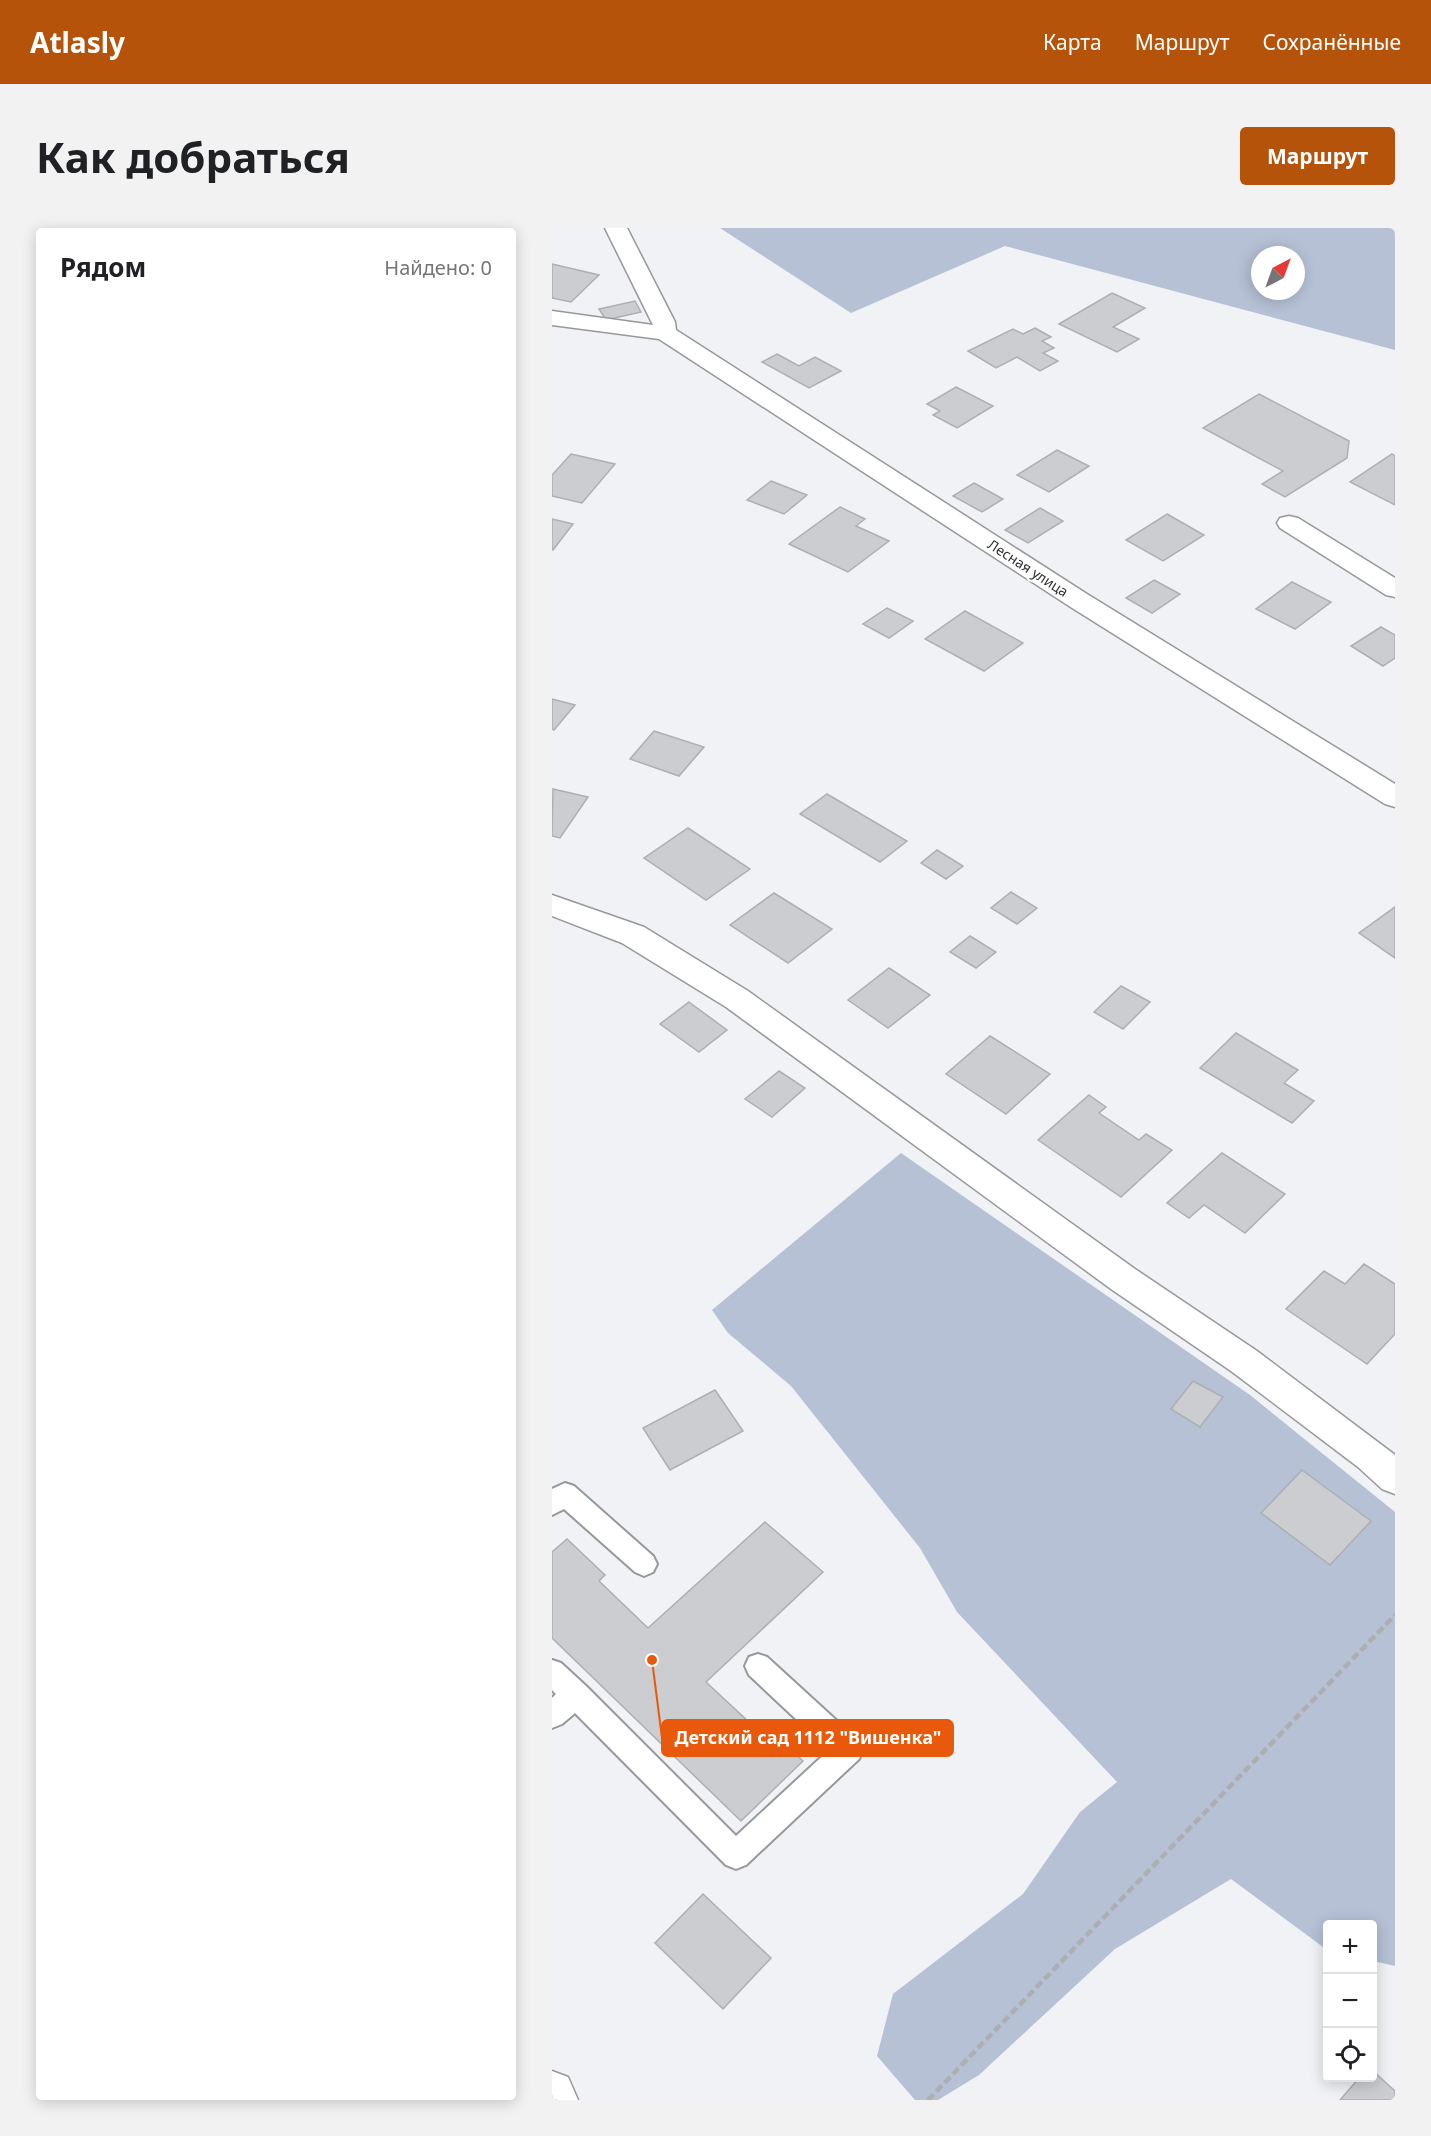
<!DOCTYPE html>
<html lang="ru">
<meta charset="utf-8">
<style>
body{margin:0;font-family:"Noto Sans",sans-serif;background:#f2f2f2;color:#202124}
.controls{position:absolute;right:18px;bottom:18px;display:grid;overflow:hidden;border-radius:6px;box-shadow:0 3px 15px #0003}
.controls button{width:54px;height:54px;display:grid;place-items:center;padding:0;border:0;border-bottom:2px solid #e0e0e0;background:#fff;color:#202124;font:30px sans-serif}
.compass{position:absolute;left:699px;top:18px;width:54px;height:54px;border-radius:50%;background:#fff;box-shadow:0 3px 15px #0003;rotate:41deg}
.list{margin:0;padding:0;list-style:none}
h2{display:flex;justify-content:space-between;align-items:center;height:78px;margin:0;padding:0 24px;font-size:26px}
h2 small{font-size:20px;font-weight:400;color:#757577}
.icon{flex:none;width:33px;height:33px;fill:none;stroke:currentColor;stroke-width:2;stroke-linecap:round;stroke-linejoin:round}
.map{position:relative;flex:none;width:843px;height:1872px;overflow:hidden;border-radius:6px}
header{display:flex;align-items:center;gap:36px;box-sizing:border-box;height:84px;padding:0 30px;background:#b45309;color:#fff}
header strong{font-size:28px}
nav{display:flex;gap:33px;margin-inline-start:auto;font-size:21px}
.intro{display:flex;align-items:center;justify-content:space-between;box-sizing:border-box;height:144px;padding:0 36px}
h1{margin:0;font-size:42px}
.button{padding:15px 27px;border-radius:6px;background:#b45309;color:#fff;font-size:21px;font-weight:700}
main{display:flex;gap:36px;padding:0 36px}
aside{flex:1;background:#fff;border-radius:6px;box-shadow:0 3px 15px #0003}
.map>svg:first-child{display:block}
.green{fill:#b6c1d6;fill-rule:evenodd}
.building{fill:#cccdd0;stroke:#adafb1;stroke-width:1.5}
.lines{fill:none;stroke-linecap:round;stroke-linejoin:round}
.service-casing{stroke:#97989b;stroke-width:4}
.minor-casing{stroke:#97989b;stroke-width:3}
.tertiary-casing{stroke:#97989b;stroke-width:3}
.path{stroke:#acaeb0;stroke-width:4.5;stroke-dasharray:8 4;stroke-linecap:butt}
.service{fill:#fff;fill-rule:evenodd}
.minor{fill:#fff;fill-rule:evenodd}
.tertiary{fill:#fff;fill-rule:evenodd}
.labels{text-anchor:middle;stroke-width:4.5;stroke-linejoin:round;paint-order:stroke}
.far-street-label{font-size:14px;fill:#2e2f30;stroke:#fff}
.leader{fill:none;stroke:#e8590c;stroke-width:2}
.callout-dot{fill:#e8590c;stroke:#fff;stroke-width:2}
.callout{fill:#e8590c;stroke:#e8590c;stroke-width:2}
.callout-label{font-size:18px;text-anchor:middle;font-weight:bold;fill:#fff}
</style>
<header>
<strong>Atlasly</strong>
<nav><a>Карта</a><a>Маршрут</a><a>Сохранённые</a></nav>
</header>
<div class="intro"><h1>Как добраться</h1><a class="button">Маршрут</a></div>
<main>
<aside>
<h2>Рядом<small>Найдено: 0</small></h2>
<ul class="list">
</ul>
</aside>
<div class="map">
<svg width="843" height="1872" viewBox="0 0 843 1872">
<rect width="100%" height="100%" fill="#f0f2f5"/>
<!-- green -->
<g class="green">
<path d="M168,0H843V122L453,18L299,85ZM708,27H744V63H708Z"/>
<path d="M349,925L698,1167L843,1284V1738L821,1733L820,1696H776L775,1722L679,1651L563,1721L427,1847L386,1872H363L325,1828L341,1766L471,1666L528,1584L565,1554L405,1384L368,1320L239,1158L176,1105L160,1082Z"/>
</g>
<!-- building -->
<g class="building">
<path d="M0,36L47,47L19,74L0,70Z"/>
<path d="M560,65L593,80L561,99L587,111L565,124L507,96Z"/>
<path d="M83,73L89,84L54,92L47,81Z"/>
<path d="M483,100L499,109L490,113L502,120L491,125L506,133L488,143L465,129L444,140L416,123L461,101L471,106Z"/>
<path d="M225,126L247,138L263,129L289,143L257,160L210,134Z"/>
<path d="M404,159L441,178L405,200L381,187L388,183L375,176Z"/>
<path d="M707,166L797,213L795,230L733,269L710,256L731,243L651,200Z"/>
<path d="M505,222L537,238L497,264L465,247Z"/>
<path d="M19,226L63,236L30,275L0,268V247Z"/>
<path d="M840,226L843,228V277L798,254Z"/>
<path d="M219,253L255,267L232,286L195,272Z"/>
<path d="M422,255L451,271L430,284L401,268Z"/>
<path d="M288,279L313,291L304,298L337,313L296,344L237,316Z"/>
<path d="M488,280L511,293L476,315L453,302Z"/>
<path d="M615,286L652,307L611,333L574,312Z"/>
<path d="M0,291L21,296L1,322L0,321Z"/>
<path d="M602,352L628,366L600,385L574,370Z"/>
<path d="M740,354L779,374L743,401L704,381Z"/>
<path d="M335,380L361,393L337,410L311,396Z"/>
<path d="M413,383L471,415L432,443L373,411Z"/>
<path d="M829,399L843,407V430L831,438L799,418Z"/>
<path d="M0,471L23,477L2,502L0,501Z"/>
<path d="M102,503L152,519L127,548L78,531Z"/>
<path d="M1,561L36,569L8,610L0,608Z"/>
<path d="M275,566L355,613L328,634L248,586Z"/>
<path d="M136,600L198,641L154,672L92,630Z"/>
<path d="M385,622L411,638L394,651L369,635Z"/>
<path d="M459,664L485,680L465,696L439,680Z"/>
<path d="M222,665L280,701L236,735L178,697Z"/>
<path d="M843,679V730L807,705Z"/>
<path d="M418,708L444,724L424,740L398,724Z"/>
<path d="M337,740L378,767L336,800L296,772Z"/>
<path d="M569,758L598,774L571,801L542,784Z"/>
<path d="M137,774L175,802L147,824L108,796Z"/>
<path d="M684,805L746,842L732,855L762,873L740,895L648,840Z"/>
<path d="M438,808L498,846L454,886L394,846Z"/>
<path d="M227,843L253,860L220,889L193,871Z"/>
<path d="M537,867L554,879L547,885L587,912L594,906L620,922L569,969L486,912Z"/>
<path d="M670,925L733,966L693,1005L652,977L637,990L615,975Z"/>
<path d="M812,1036L843,1056V1106L815,1136L734,1081L772,1043L793,1056Z"/>
<path d="M641,1153L671,1169L648,1199L619,1181Z"/>
<path d="M163,1162L191,1203L118,1242L91,1200Z"/>
<path d="M750,1242L819,1293L778,1337L709,1285Z"/>
<path d="M213,1294L271,1344L154,1454L214,1510L220,1504L251,1533L189,1593L0,1410V1324L15,1311L53,1347L47,1353L96,1400Z"/>
<path d="M151,1666L219,1730L171,1781L103,1715Z"/>
<path d="M820,1842L843,1863V1872H788L807,1850H820Z"/>
</g>
<g class="lines">
<defs>
<g id="service">
<path d="M13,1255L22,1258L101,1328L105,1336L101,1344L92,1348L83,1344L12,1281L0,1287V1261Z"/>
<path d="M206,1426L215,1429L307,1513L311,1522L307,1531L194,1637L184,1641L174,1637L23,1485L10,1496L0,1500V1470L4,1466L0,1462V1432L9,1435L34,1458L184,1608L277,1522L197,1447L193,1438L197,1429Z"/>
</g>
<g id="minor">
<path d="M53,0H75L123,94L124,102L535,366L843,556V579L833,576L517,378L107,111L0,97V83L101,97Z"/>
<path d="M737,288L746,290L843,350V369L834,367L728,300L725,295L728,290Z"/>
<path d="M0,667L92,699L196,763L583,1041L705,1123L843,1227V1266L830,1261L806,1239L679,1143L559,1061L174,779L70,715L0,688Z"/>
</g>
<path id="tertiary" d="M0,1843L16,1849L26,1872H0Z"/>
</defs>
<!-- service casing -->
<use href="#service" class="service-casing"/>
<!-- minor casing -->
<use href="#minor" class="minor-casing"/>
<!-- tertiary casing -->
<use href="#tertiary" class="tertiary-casing"/>
<!-- path -->
<path class="path" d="M376,1872L843,1387"/>
<!-- service -->
<use href="#service" class="service"/>
<!-- minor -->
<use href="#minor" class="minor"/>
<!-- tertiary -->
<use href="#tertiary" class="tertiary"/>
</g>
<g class="labels">
<!-- far-street labels -->
<g class="far-street-label">
<text transform="translate(476 340) rotate(33)" y="5">Лесная улица</text>
</g>
</g>
<!-- callouts -->
<path class="leader" d="M100 1432L110 1510"/>
<circle class="callout-dot" cx="100" cy="1432" r="6"/>
<rect class="callout" x="110" y="1492" width="291" height="36" rx="6"/>
<g class="callout-label">
<text x="256" y="1516">Детский сад 1112 "Вишенка"</text>
</g>
</svg>
<div class="controls">
<button>+</button>
<button>−</button>
<button><svg class="icon" aria-label="locate" viewBox="0 0 24 24"><circle cx="12" cy="12" r="6"/><path d="M12 2v4M12 18v4M2 12h4M18 12h4"/></svg></button>
</div>
<svg class="compass" viewBox="-18 -18 36 36"><path d="M0-13l5 13h-10z" fill="#e53935"/><path d="M0 13l5-13h-10z" fill="#757577"/></svg>
</div>
</main>
